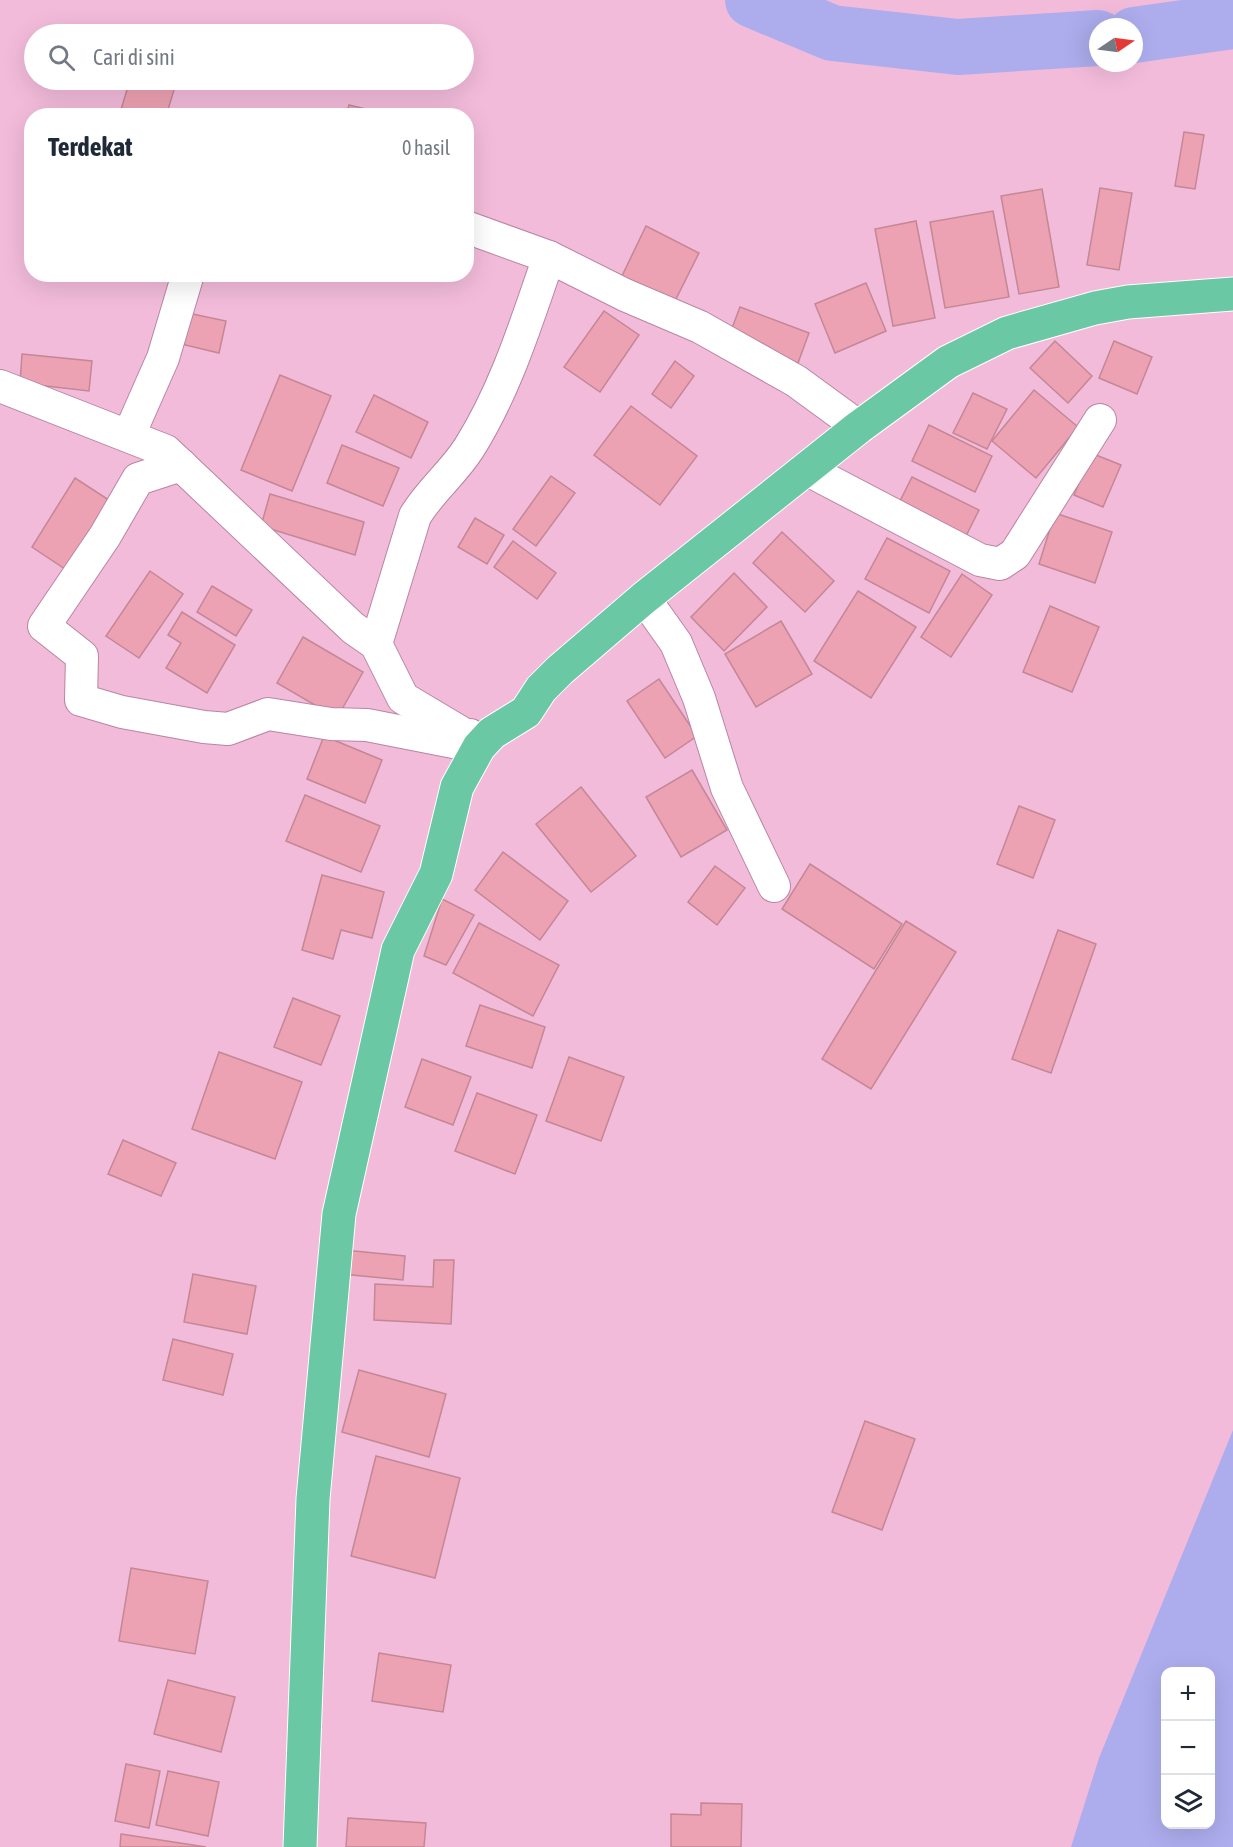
<!DOCTYPE html>
<html lang="id">
<meta charset="utf-8">
<style>
body{margin:0;font-family:"Asap Condensed",sans-serif;background:#f6f6f7;color:#1f2937}
.controls{position:absolute;right:18px;bottom:18px;display:grid;overflow:hidden;border-radius:12px;box-shadow:0 6px 24px #0002}
.controls button{width:54px;height:54px;display:grid;place-items:center;padding:0;border:0;border-bottom:2px solid #e0e1e3;background:#fff;color:#1f2937;font:30px sans-serif}
.compass{position:absolute;left:1089px;top:18px;width:54px;height:54px;border-radius:50%;background:#fff;box-shadow:0 6px 24px #0002;rotate:77deg}
.list{margin:0;padding:0;list-style:none}
h2{display:flex;justify-content:space-between;align-items:center;height:78px;margin:0;padding:0 24px;font-size:26px}
h2 small{font-size:20px;font-weight:400;color:#747a83}
.icon{flex:none;width:33px;height:33px;fill:none;stroke:currentColor;stroke-width:2;stroke-linecap:round;stroke-linejoin:round}
.map{position:relative;flex:none;width:1233px;height:1847px;overflow:hidden}
.search{position:absolute;background:#fff;box-shadow:0 6px 24px #0002;left:24px;top:24px;width:450px;height:66px;display:flex;align-items:center;gap:15px;box-sizing:border-box;padding:0 21px;border-radius:33px;color:#747a83;font-size:22px}
.panel{position:absolute;background:#fff;box-shadow:0 6px 24px #0002;left:24px;top:108px;width:450px;height:174px;border-radius:24px}
.map>svg:first-child{display:block}
.water{fill:#adadee;fill-rule:evenodd}
.lines{fill:none;stroke-linecap:round;stroke-linejoin:round}
.river{stroke:#adadee;stroke-width:56}
.building{fill:#eda2b3;stroke:#c38795;stroke-width:1.5}
.minor-casing{stroke:#b985a3;stroke-width:34}
.trunk-casing{stroke:#fff;stroke-width:35}
.minor{stroke:#fff;stroke-width:32}
.trunk{stroke:#6ac8a4;stroke-width:33}
</style>
<div class="map">
<svg width="1233" height="1847" viewBox="0 0 1233 1847">
<rect width="100%" height="100%" fill="#f2bbda"/>
<!-- water -->
<path class="water" d="M1233,1430V1847H1071L1099,1758ZM1166,1672H1210V1824H1166Z"/>
<g class="lines">
<!-- river -->
<g class="river">
<path d="M753,0L832,33L958,47L1098,38"/>
<path d="M1134,35L1233,21"/>
</g>
</g>
<!-- building -->
<g class="building">
<path d="M130,80H177L166,116H119Z"/>
<path d="M349,105L391,115V116H346Z"/>
<path d="M1184,132L1204,135L1195,189L1175,186Z"/>
<path d="M1100,188L1132,193L1119,270L1087,265Z"/>
<path d="M1042,189L1059,287L1019,294L1001,196Z"/>
<path d="M993,211L1009,297L945,308L930,222Z"/>
<path d="M916,221L935,318L893,326L875,229Z"/>
<path d="M646,226L699,253L674,303L621,278Z"/>
<path d="M866,283L886,331L835,353L815,304Z"/>
<path d="M740,307L809,333L798,363L729,336Z"/>
<path d="M604,311L639,335L600,392L564,367Z"/>
<path d="M188,313L226,321L219,353L181,344Z"/>
<path d="M1055,341L1092,376L1068,403L1030,368Z"/>
<path d="M1114,341L1152,357L1137,394L1099,378Z"/>
<path d="M22,354L92,361L89,391L20,383Z"/>
<path d="M675,361L694,376L671,408L652,394Z"/>
<path d="M280,375L331,396L292,491L241,470Z"/>
<path d="M1034,390L1078,427L1036,478L992,441Z"/>
<path d="M973,393L1007,409L987,449L953,433Z"/>
<path d="M374,395L428,422L411,458L356,432Z"/>
<path d="M631,406L697,456L660,505L594,455Z"/>
<path d="M929,425L992,456L975,492L912,461Z"/>
<path d="M342,445L399,468L383,506L327,483Z"/>
<path d="M1091,453L1121,465L1103,507L1074,495Z"/>
<path d="M551,476L575,493L536,546L513,529Z"/>
<path d="M912,477L979,510L964,540L897,507Z"/>
<path d="M75,478L115,504L71,573L32,547Z"/>
<path d="M270,494L364,522L355,555L261,526Z"/>
<path d="M1055,513L1112,532L1095,583L1039,564Z"/>
<path d="M475,518L504,535L487,564L458,547Z"/>
<path d="M782,532L834,581L805,612L753,563Z"/>
<path d="M887,538L950,571L929,613L865,579Z"/>
<path d="M513,541L556,573L537,599L494,567Z"/>
<path d="M150,571L183,594L139,658L106,636Z"/>
<path d="M734,573L767,607L724,651L691,617Z"/>
<path d="M962,574L992,595L951,657L921,637Z"/>
<path d="M212,586L252,610L236,636L197,612Z"/>
<path d="M858,591L916,627L871,698L814,661Z"/>
<path d="M1050,606L1099,627L1072,692L1023,672Z"/>
<path d="M182,612L235,645L207,693L166,668L181,643L168,635Z"/>
<path d="M781,621L812,674L756,707L725,654Z"/>
<path d="M303,637L363,672L337,718L277,683Z"/>
<path d="M659,679L697,736L665,758L627,701Z"/>
<path d="M324,736L382,760L365,803L307,779Z"/>
<path d="M692,770L727,830L681,857L646,797Z"/>
<path d="M581,787L636,856L591,892L536,824Z"/>
<path d="M305,795L380,826L361,872L286,841Z"/>
<path d="M1019,806L1055,820L1033,878L997,864Z"/>
<path d="M503,852L568,901L540,940L475,890Z"/>
<path d="M810,864L902,924L874,969L782,909Z"/>
<path d="M715,866L745,888L717,925L688,902Z"/>
<path d="M322,875L384,892L372,938L341,930L333,959L302,950Z"/>
<path d="M442,899L474,915L446,965L424,956Z"/>
<path d="M906,921L956,952L871,1089L822,1059Z"/>
<path d="M479,923L559,965L533,1016L453,973Z"/>
<path d="M1058,930L1096,944L1051,1073L1012,1059Z"/>
<path d="M293,998L340,1016L321,1065L274,1047Z"/>
<path d="M480,1005L545,1027L532,1068L466,1046Z"/>
<path d="M219,1052L302,1082L275,1159L192,1129Z"/>
<path d="M569,1057L624,1077L601,1141L546,1121Z"/>
<path d="M422,1059L471,1077L453,1125L405,1107Z"/>
<path d="M477,1093L537,1115L515,1174L455,1151Z"/>
<path d="M123,1140L176,1163L161,1196L108,1174Z"/>
<path d="M344,1250L405,1256L403,1280L342,1274Z"/>
<path d="M434,1260H454L451,1324L374,1320L375,1284L433,1287Z"/>
<path d="M193,1274L256,1286L247,1334L184,1322Z"/>
<path d="M173,1339L233,1354L223,1395L163,1380Z"/>
<path d="M359,1370L446,1394L429,1457L342,1432Z"/>
<path d="M865,1421L915,1439L882,1530L832,1512Z"/>
<path d="M376,1456L460,1478L435,1578L351,1556Z"/>
<path d="M131,1568L208,1581L195,1654L119,1641Z"/>
<path d="M379,1653L451,1665L443,1712L372,1701Z"/>
<path d="M168,1680L235,1697L221,1752L154,1734Z"/>
<path d="M126,1764L160,1771L149,1828L115,1821Z"/>
<path d="M168,1771L219,1782L208,1836L156,1825Z"/>
<path d="M701,1803L742,1804L741,1847H671V1814L701,1815Z"/>
<path d="M348,1818L426,1823L424,1847H346Z"/>
<path d="M121,1834L206,1847H120Z"/>
</g>
<g class="lines">
<defs>
<g id="minor">
<path d="M466,227L549,257L625,295L700,327L796,381L859,427"/>
<path d="M0,386L166,451L353,628L376,644L403,698L465,735H470"/>
<path d="M129,435L163,358L188,274"/>
<path d="M181,465L138,479L105,536L44,626L82,656L81,700L122,712L204,727L228,729L268,714L331,724L367,725L479,747"/>
<path d="M806,469L980,560L1000,564L1015,554L1100,420"/>
<path d="M644,598L676,643L699,698L727,788L774,886"/>
<path d="M376,644L415,516C430,491 453,473 469,448C506,389 526,323 549,257"/>
</g>
<path id="trunk" d="M300,1847L313,1499L339,1214L398,950L436,874L457,787L479,747L492,733L526,712L541,689L560,670L644,598L859,427L948,362L1007,333L1095,308L1128,302L1233,294"/>
</defs>
<!-- minor casing -->
<use href="#minor" class="minor-casing"/>
<!-- trunk casing -->
<use href="#trunk" class="trunk-casing"/>
<!-- minor -->
<use href="#minor" class="minor"/>
<!-- trunk -->
<use href="#trunk" class="trunk"/>
</g>
</svg>
<div class="controls">
<button>+</button>
<button>−</button>
<button><svg class="icon" aria-label="layers" viewBox="0 0 24 24"><path d="M12 4l9 5-9 5-9-5zM3 14l9 5 9-5"/></svg></button>
</div>
<svg class="compass" viewBox="-18 -18 36 36"><path d="M0-13l5 13h-10z" fill="#e53935"/><path d="M0 13l5-13h-10z" fill="#747a83"/></svg>
<div class="search"><svg class="icon" aria-label="search" viewBox="0 0 24 24"><circle cx="10" cy="10" r="6"/><path d="M15 15l6 6"/></svg>Cari di sini</div>
<section class="panel">
<h2>Terdekat<small>0 hasil</small></h2>
<ul class="list">
</ul>
</section>
</div>
